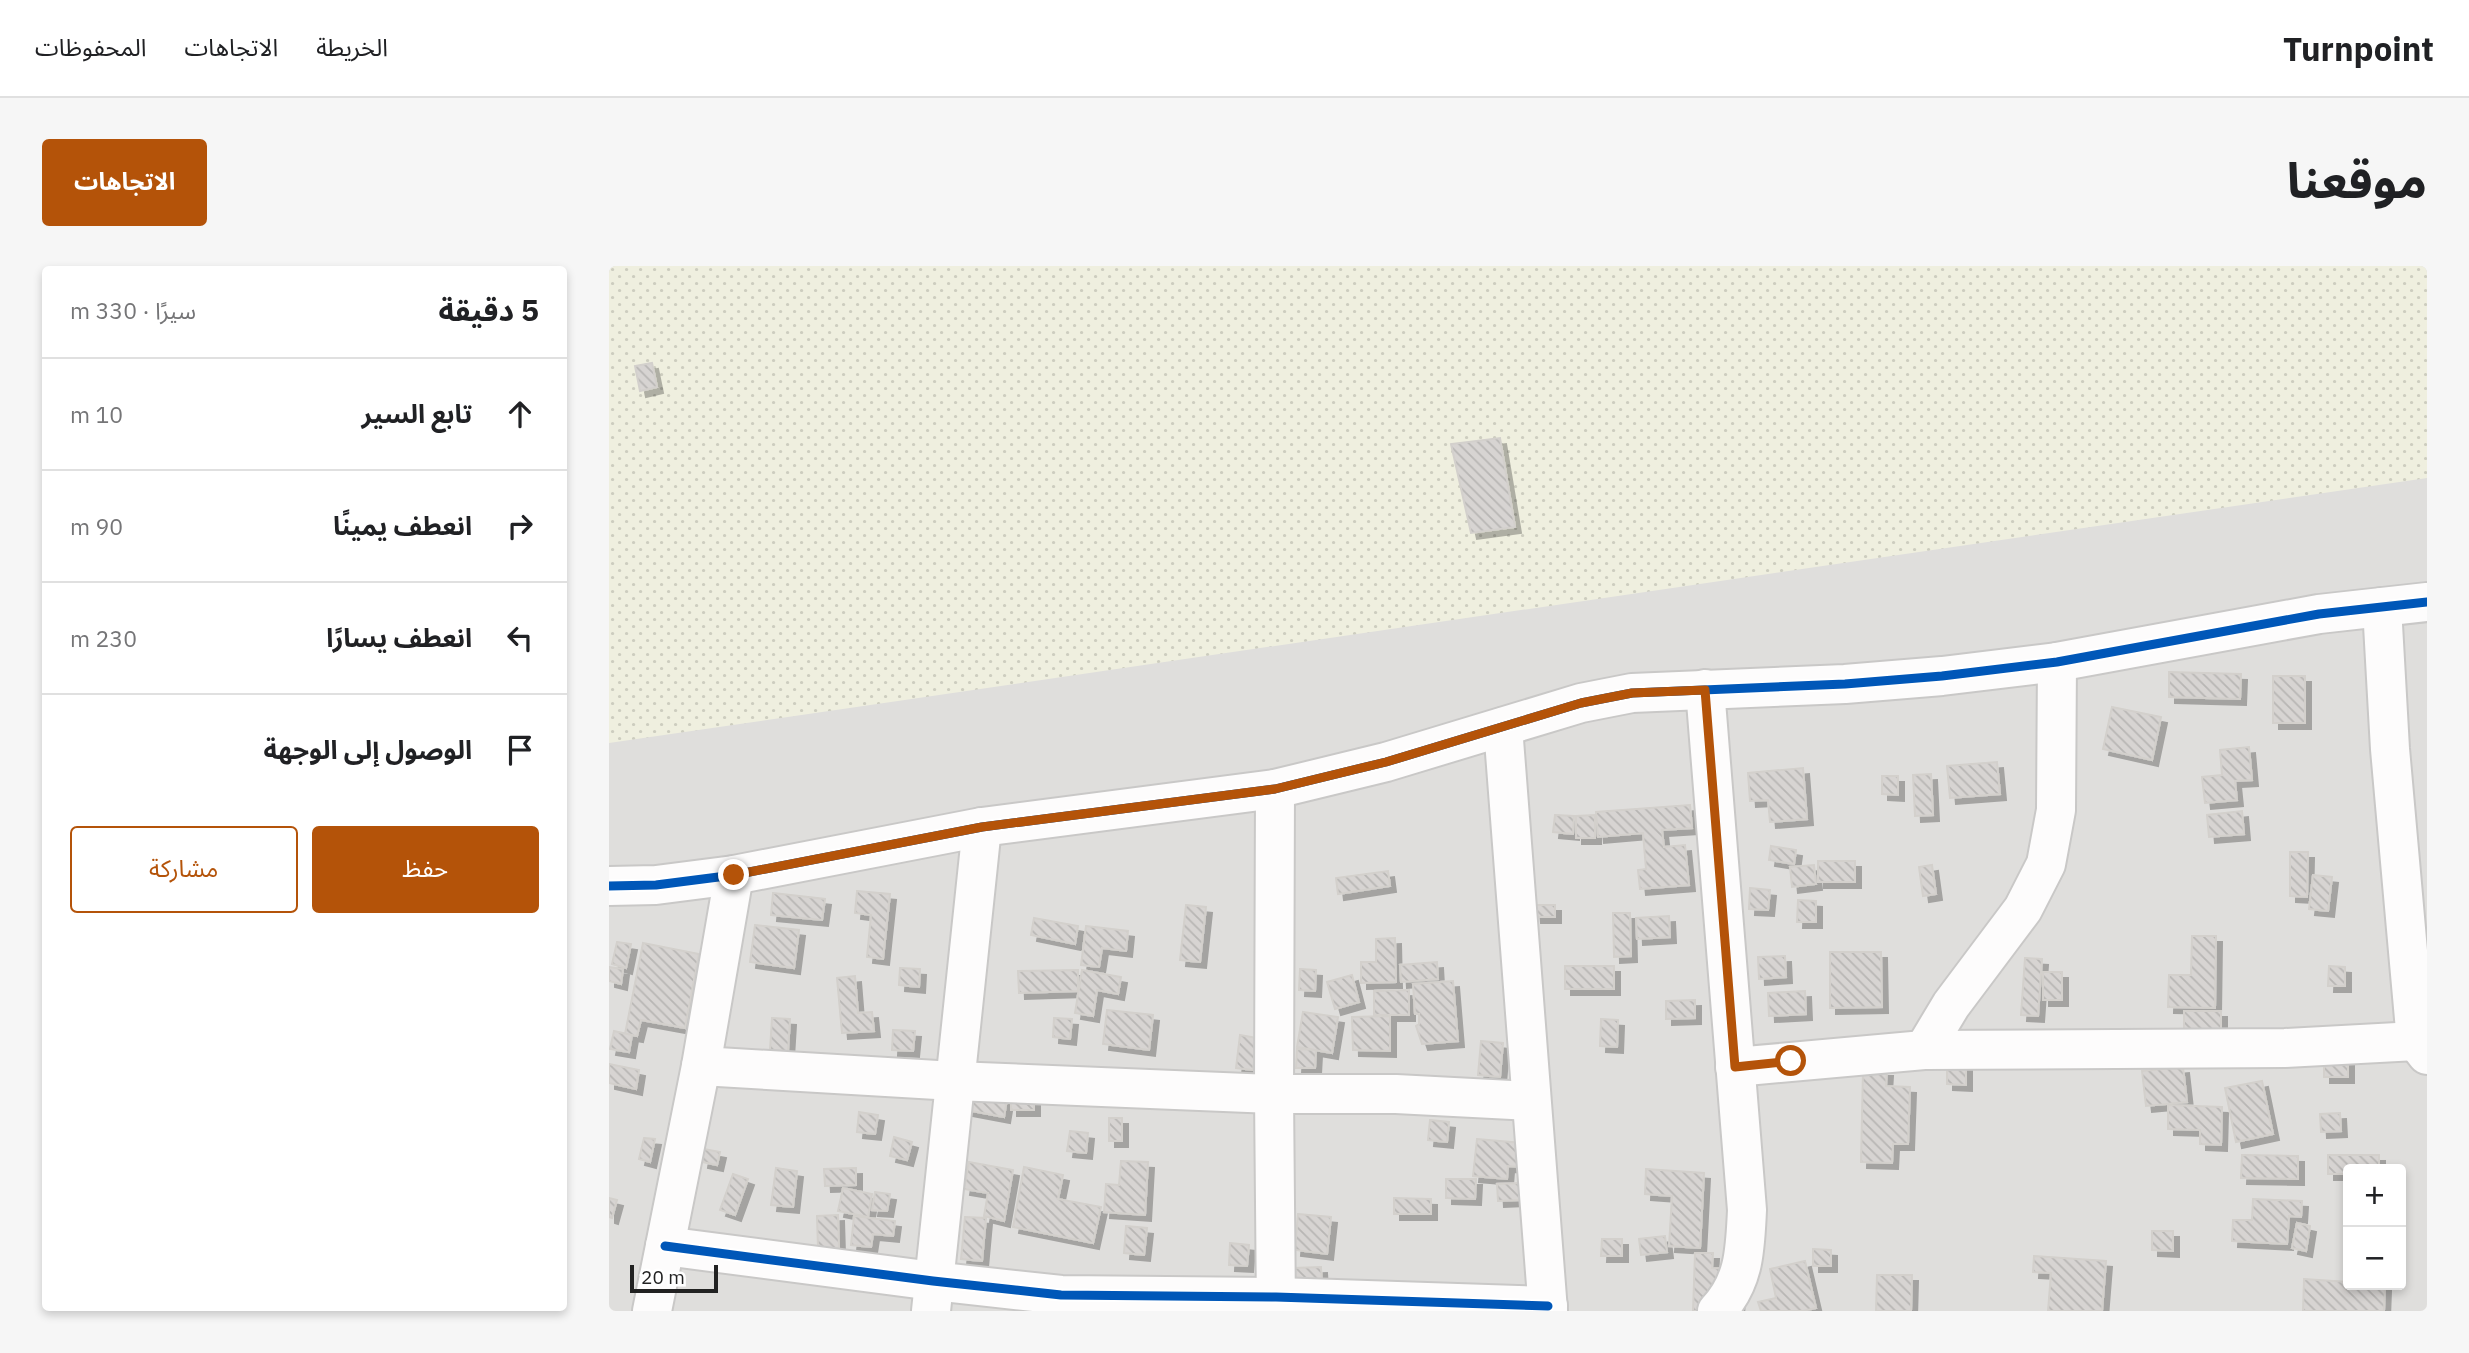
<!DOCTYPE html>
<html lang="ar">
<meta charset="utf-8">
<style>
body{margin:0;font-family:"IBM Plex Sans","Noto Sans Arabic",sans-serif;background:#f6f6f6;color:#202124;direction:rtl}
.controls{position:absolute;right:21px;bottom:21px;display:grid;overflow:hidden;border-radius:7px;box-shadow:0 4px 10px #0003}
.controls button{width:63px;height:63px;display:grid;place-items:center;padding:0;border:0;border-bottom:2px solid #e0e0e0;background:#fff;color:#202124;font:35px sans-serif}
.scale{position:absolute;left:21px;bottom:18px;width:88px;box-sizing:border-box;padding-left:7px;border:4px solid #222;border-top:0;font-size:19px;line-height:24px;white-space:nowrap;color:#222;-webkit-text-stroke:5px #fff;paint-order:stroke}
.stop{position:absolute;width:21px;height:21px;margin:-16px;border:5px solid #b45309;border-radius:50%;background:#fff}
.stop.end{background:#b45309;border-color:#fff;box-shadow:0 2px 7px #0008}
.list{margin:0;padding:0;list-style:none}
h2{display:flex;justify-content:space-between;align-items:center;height:91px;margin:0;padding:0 28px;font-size:30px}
h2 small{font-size:23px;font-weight:400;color:#757577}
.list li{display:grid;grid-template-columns:46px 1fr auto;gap:21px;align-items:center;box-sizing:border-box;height:112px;padding:0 28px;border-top:2px solid #e0e0e0}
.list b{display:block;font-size:26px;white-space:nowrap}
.list em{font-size:23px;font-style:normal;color:#757577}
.actions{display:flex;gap:14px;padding:21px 28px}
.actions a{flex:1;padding:16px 0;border:2px solid #b45309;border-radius:7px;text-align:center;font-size:24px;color:#b45309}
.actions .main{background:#b45309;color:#fff}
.icon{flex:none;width:38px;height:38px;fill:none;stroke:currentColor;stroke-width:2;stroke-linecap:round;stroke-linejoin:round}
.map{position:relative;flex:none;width:1818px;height:1045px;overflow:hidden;direction:ltr;border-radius:7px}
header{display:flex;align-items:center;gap:42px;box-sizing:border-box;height:98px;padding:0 35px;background:#fff;border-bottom:2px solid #e0e0e0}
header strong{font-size:33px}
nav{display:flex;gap:38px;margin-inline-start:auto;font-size:24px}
.intro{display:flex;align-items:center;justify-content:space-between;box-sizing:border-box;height:168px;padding:0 42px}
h1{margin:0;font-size:49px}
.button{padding:18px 32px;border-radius:7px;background:#b45309;color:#fff;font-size:24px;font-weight:700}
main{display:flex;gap:42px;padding:0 42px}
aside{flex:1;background:#fff;border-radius:7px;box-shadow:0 4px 10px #0003}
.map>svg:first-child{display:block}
.residential{fill:#dfdedc;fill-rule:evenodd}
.farmland{fill:url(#farmland-dots)}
.building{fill:url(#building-back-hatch);stroke:#d3d0cc;stroke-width:2;filter:url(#shadow)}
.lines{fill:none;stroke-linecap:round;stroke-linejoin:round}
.minor-casing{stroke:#c9c8c7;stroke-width:42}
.minor{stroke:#fdfcfc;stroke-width:38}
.cycleway-casing{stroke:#fff;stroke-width:13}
.cycleway{stroke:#0057b8;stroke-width:9}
.route{stroke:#b45309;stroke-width:9}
</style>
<header>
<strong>Turnpoint</strong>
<nav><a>الخريطة</a><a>الاتجاهات</a><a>المحفوظات</a></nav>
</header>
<div class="intro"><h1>موقعنا</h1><a class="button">الاتجاهات</a></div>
<main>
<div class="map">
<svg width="1818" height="1045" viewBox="0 0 1818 1045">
<defs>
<pattern id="farmland-dots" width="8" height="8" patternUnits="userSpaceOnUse" patternTransform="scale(1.75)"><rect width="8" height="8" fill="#efefdf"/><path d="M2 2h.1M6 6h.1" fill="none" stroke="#cdcdbf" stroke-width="1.8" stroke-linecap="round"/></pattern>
<pattern id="building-back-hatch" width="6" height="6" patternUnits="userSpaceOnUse" patternTransform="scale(1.75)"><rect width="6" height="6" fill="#d7d4d2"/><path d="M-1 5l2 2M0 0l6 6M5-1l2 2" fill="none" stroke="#b8b6b4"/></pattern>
<filter id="shadow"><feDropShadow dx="6" dy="6" stdDeviation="0" flood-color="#0004"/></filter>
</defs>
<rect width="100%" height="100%" fill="#f0eeeb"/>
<!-- residential -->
<path class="residential" d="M0,0H1818V1045H0ZM1739,903H1792V1019H1739Z"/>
<!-- farmland -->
<path class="farmland" d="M0,0H1818V212L0,477Z"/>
<!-- building -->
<g class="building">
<path d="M43,97L48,121L31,125L26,100Z"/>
<path d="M891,172L906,261L862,267L842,178Z"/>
<path d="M1560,406L1632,408L1631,433L1560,431Z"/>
<rect x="1664" y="410" width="32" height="47"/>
<path d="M1503,441L1552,451L1543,494L1494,483Z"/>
<path d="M1640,481L1643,514L1626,515L1628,534L1596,537L1593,511L1613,509L1611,484Z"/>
<path d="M1388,496L1391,528L1341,532L1338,500Z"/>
<path d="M1194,502L1198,553L1161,556L1159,534L1141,535L1139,507Z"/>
<path d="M1322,508L1324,549L1306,550L1304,509Z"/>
<path d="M1273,510H1289V529L1273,528Z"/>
<path d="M1081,539L1083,562L1053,564L1055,581L1076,579L1080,619L1031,623L1029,604L1037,603L1034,567L989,571L987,546Z"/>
<path d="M1633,545L1635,568L1600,571L1598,549Z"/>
<path d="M946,549L965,550L964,568L944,566Z"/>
<path d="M986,549V572H967V550Z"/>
<path d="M1162,580L1187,584L1185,598L1160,594Z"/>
<path d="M1681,586H1699L1698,631L1681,630Z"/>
<rect x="1209" y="595" width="37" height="21"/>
<path d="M1205,599L1207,618L1183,621L1181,601Z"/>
<path d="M1323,599L1327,628L1314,630L1310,601Z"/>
<path d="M779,605L781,620L729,628L727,612Z"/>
<path d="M1704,609L1723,611L1719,645L1700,643Z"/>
<path d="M1141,622L1161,624L1159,644L1140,643Z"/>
<path d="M248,625L281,628L274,693L258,691L262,649L246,647Z"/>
<path d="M164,627L216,633L213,654L162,649Z"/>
<path d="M1189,634L1207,635V656H1188Z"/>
<path d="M577,639L597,641L591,696L571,694Z"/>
<path d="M925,639H946V651H926Z"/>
<path d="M1004,647H1021L1022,690L1005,691Z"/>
<path d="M1060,650L1061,671L1028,673L1027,652Z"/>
<path d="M425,652L469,660L466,678L422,669Z"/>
<path d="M146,659L190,664L185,702L141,696Z"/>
<path d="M477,660L519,665L517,685L493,682L490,701L472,699Z"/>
<path d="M1583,670H1607L1606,742L1559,741L1560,709H1582Z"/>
<path d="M786,672L787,716L752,717V696H767V673Z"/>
<path d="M8,676L22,678L17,702L3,698Z"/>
<path d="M34,677L90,688L76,762L32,754L28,770L16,768Z"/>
<path d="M1221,686H1272L1273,741L1221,742Z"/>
<path d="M1176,690L1177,711L1150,713L1149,691Z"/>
<path d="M1416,692L1433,693L1429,750L1412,749Z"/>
<path d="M828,696L829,713L792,716L791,699Z"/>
<rect x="956" y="700" width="49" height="23"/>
<path d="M1720,700L1736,701V720H1719Z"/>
<path d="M0,701L14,703L12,718L0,715Z"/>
<path d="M291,702L311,703L310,721L290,719Z"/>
<path d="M691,703L707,704L706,725L690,724Z"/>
<path d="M469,704V725L410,727L409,705Z"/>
<path d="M473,704L512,711L509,728L488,724L484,750L466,747Z"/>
<rect x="1434" y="706" width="19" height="28"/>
<path d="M743,709L750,736L726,743L718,716Z"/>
<path d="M246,710L249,747L263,746L265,765L233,767L228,712Z"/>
<path d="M844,715L849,775L813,778L807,760L810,758V748H806L804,718Z"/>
<path d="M800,724V749H765V725Z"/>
<path d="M1196,725L1197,748L1160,750L1159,727Z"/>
<path d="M1086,734V752L1057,753V735Z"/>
<path d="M498,744L544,749L540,784L494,778Z"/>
<path d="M1575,745H1612V763L1575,764Z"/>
<path d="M694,746L729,751L723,787L688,781Z"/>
<path d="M781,750V785L744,784L743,751Z"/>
<path d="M163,752L181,753L179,785L161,784Z"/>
<path d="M445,752L463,753L461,773L444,771Z"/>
<path d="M992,753L1009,754L1008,781L991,780Z"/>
<path d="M284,764L306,765L304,785L283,784Z"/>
<path d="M5,765L23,769L20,786L1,783Z"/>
<path d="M631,769L648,772L644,804L627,802Z"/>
<path d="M872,775L894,777L891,811L869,809Z"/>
<path d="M688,783L707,784L706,802H687Z"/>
<path d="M1715,792L1739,793V811H1715Z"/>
<path d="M1338,796L1357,797V819L1338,818Z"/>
<path d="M0,798L30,804L27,823L0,817Z"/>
<path d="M1574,801L1578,836L1537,840L1533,805Z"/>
<path d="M1254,804H1278L1277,820L1301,821L1299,878H1284L1283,897L1252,896Z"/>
<path d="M1653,815L1664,868L1627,876L1616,822Z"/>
<path d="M355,825L398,833L395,851L352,843Z"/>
<rect x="402" y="831" width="23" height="13"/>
<path d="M1559,839L1613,841L1612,879L1591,878V864L1559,863Z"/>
<path d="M250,846L269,849L266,868L248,866Z"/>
<path d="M1731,847L1732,865L1712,866L1711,848Z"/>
<rect x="500" y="852" width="13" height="23"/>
<path d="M821,854L840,856L838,876L819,874Z"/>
<path d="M461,865L479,867L477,887L458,885Z"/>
<path d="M285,871L303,876L298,894L281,890Z"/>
<path d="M35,872L46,873L41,896L30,893Z"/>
<path d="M868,873L913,877L910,901L899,900L898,913L864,910Z"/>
<path d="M95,883L111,886L108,899L93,896Z"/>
<path d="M1633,889L1689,890V913L1632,912Z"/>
<path d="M1719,889H1770V903H1739V908H1719Z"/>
<path d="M512,895L539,896L536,949L495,946L497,918L510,919Z"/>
<path d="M360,896L404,904L395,955L375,950L379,927L355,923Z"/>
<path d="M415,901L454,909L449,933L492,941L484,977L404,961Z"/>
<path d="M167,902L188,905L184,941L162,939Z"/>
<path d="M247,902V919L216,920L215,903Z"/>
<path d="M1037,903L1095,907L1091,982L1060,980L1063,930L1036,928Z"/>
<path d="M124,908L139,913L126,949L111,944Z"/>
<path d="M837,913H867L866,933L837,932Z"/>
<path d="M910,917V934L889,935L888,918Z"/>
<path d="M234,922L263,928L259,951L229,945Z"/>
<path d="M266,926L281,928L278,945L263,944Z"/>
<path d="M0,932L8,934L3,952L0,951Z"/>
<path d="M785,932L822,933V948H785Z"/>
<path d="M1644,933L1693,935L1692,951L1680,950L1678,978L1623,975L1624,954H1643Z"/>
<path d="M689,948L722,951L718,988L686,984Z"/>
<path d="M229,949L230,982H209L208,950Z"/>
<path d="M245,950L286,955L284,970L264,968L262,981L242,979Z"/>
<path d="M356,951L377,952L373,995L352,993Z"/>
<path d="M1688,957L1701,960L1697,985L1683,982Z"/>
<path d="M517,960L538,962L535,989L515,987Z"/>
<path d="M1543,965H1564V985L1543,984Z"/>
<path d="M1056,970L1058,986L1032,989L1030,973Z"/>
<path d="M993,973H1013V990H992Z"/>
<path d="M621,977L640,979L638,1000L620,999Z"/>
<path d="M1204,983L1222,984V1000H1204Z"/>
<path d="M1086,987H1104L1103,1002L1131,1003L1129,1045H1084Z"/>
<path d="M1425,990L1497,995L1493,1045H1439L1442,1007L1424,1006Z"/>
<path d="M1196,995L1207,1042L1194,1045H1152L1149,1036L1167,1032L1161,1003Z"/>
<path d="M712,1001L713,1018L685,1019L684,1002Z"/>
<path d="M1268,1009H1303L1302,1045H1267Z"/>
<path d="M1695,1013L1739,1016V1019H1776L1775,1045H1694Z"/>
</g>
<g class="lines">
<defs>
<g id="minor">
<path d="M1773,341L1781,483L1807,775L1818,789"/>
<path d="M1096,423L1138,944C1136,983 1136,1015 1108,1045"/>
<path d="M894,461L939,1045"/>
<path d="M666,523L665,828L667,1045"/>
<path d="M0,620L47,619L125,609L373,561L666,523L777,496L972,437L1023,427L1236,418L1333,410L1448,396L1710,348L1818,336"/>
<path d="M1315,784L1342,739L1414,643L1437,598L1447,544L1448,396"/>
<path d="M92,800L345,815L665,828H787L922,835"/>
<path d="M1126,801L1315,784L1676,782L1807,775"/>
<path d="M56,980L324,1015L452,1029L667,1031L939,1040"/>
<path d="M43,1045L92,800L125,609"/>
<path d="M322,1045L373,561"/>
</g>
</defs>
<!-- minor casing -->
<use href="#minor" class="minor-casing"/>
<!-- minor -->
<use href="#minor" class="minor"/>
<defs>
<g id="cycleway">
<path d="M0,620L47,619L125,609L373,561L666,523L777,496L972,437L1023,427L1236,418L1333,410L1448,396L1710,348L1818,336"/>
<path d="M56,980L324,1015L452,1029L667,1031L939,1040"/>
</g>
</defs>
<!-- cycleway casing -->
<use href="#cycleway" class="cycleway-casing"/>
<!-- cycleway -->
<use href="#cycleway" class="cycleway"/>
</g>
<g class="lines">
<!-- route -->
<path class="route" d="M125,609L373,561L666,523L777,496L972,437L1023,427L1096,424L1126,801L1182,795"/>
</g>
</svg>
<div class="controls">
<button>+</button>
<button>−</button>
</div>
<div class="scale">20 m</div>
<div class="stop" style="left:1182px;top:795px"></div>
<div class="stop end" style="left:125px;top:609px"></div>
</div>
<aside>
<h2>5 دقيقة<small>سيرًا · 330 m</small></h2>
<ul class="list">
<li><svg class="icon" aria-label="ahead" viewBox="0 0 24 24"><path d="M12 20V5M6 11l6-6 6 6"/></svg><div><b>تابع السير</b></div><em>10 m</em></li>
<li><svg class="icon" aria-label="right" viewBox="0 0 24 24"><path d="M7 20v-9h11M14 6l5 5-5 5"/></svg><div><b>انعطف يمينًا</b></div><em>90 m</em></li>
<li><svg class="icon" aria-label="left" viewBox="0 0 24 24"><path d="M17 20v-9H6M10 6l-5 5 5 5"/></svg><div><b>انعطف يسارًا</b></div><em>230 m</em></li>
<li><svg class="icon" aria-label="arrive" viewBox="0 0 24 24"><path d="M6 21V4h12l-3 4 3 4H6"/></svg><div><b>الوصول إلى الوجهة</b></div></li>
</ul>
<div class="actions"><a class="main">حفظ</a><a>مشاركة</a></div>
</aside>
</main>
